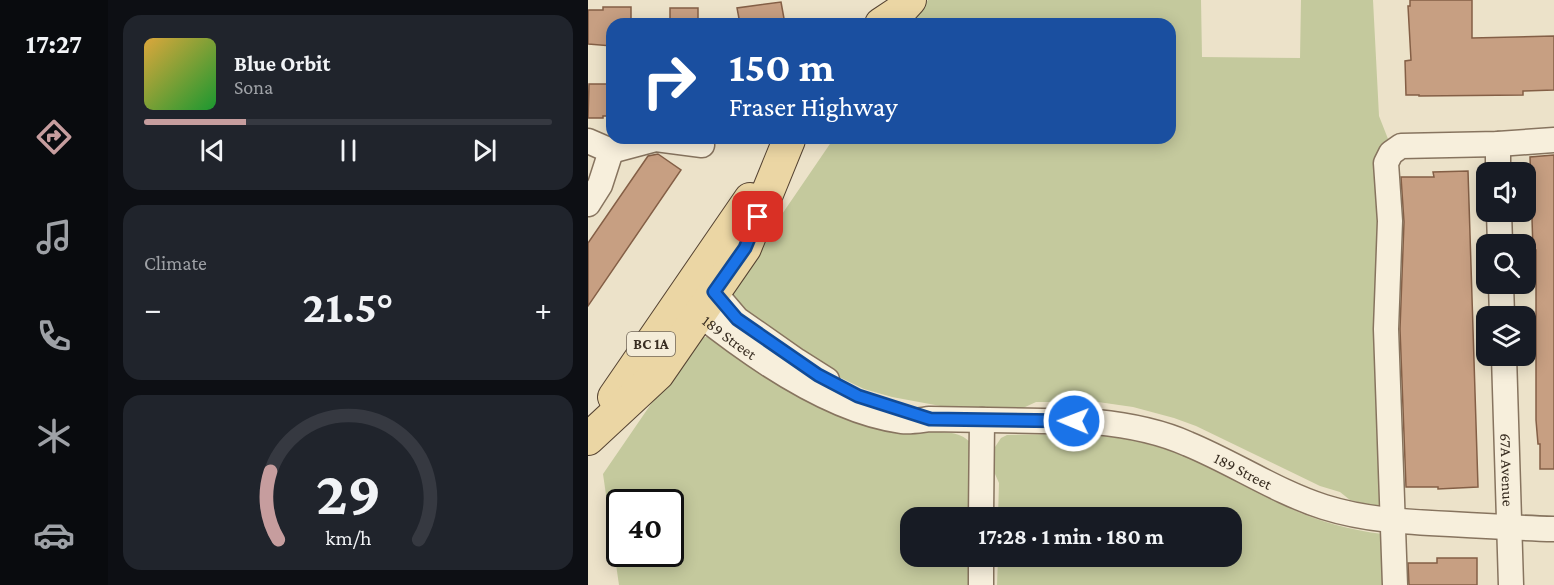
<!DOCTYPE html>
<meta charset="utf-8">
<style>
body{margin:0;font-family:"Crimson Pro",serif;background:#20242c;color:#f1f3f6;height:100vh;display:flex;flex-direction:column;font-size:22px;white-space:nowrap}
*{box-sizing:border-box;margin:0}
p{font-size:20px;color:#9ea1a6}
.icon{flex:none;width:33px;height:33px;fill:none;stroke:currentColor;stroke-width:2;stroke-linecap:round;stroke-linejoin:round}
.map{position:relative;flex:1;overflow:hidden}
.sheet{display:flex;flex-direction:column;gap:15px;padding:15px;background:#0d0f14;width:480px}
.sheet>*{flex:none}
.guide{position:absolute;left:18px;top:18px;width:570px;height:126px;border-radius:18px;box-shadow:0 3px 15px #0003;background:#1a4fa0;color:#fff;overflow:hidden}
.buttons{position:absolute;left:888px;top:162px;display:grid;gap:12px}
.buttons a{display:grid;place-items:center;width:60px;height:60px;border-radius:12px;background:#171b24;box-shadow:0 3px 15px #0003;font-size:30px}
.speed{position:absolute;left:18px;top:489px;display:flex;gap:12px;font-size:30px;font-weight:700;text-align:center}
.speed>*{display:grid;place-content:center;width:78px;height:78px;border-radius:50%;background:#171b24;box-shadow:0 3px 15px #0003;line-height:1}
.speed .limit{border:3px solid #111;border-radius:9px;background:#fff;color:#111}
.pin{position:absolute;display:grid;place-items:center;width:51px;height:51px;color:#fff;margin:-26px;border-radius:12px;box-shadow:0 3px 9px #0006}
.me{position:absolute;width:66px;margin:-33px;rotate:271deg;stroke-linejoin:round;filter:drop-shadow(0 0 4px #0008)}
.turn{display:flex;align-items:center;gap:21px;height:126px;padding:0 24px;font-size:27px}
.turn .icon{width:78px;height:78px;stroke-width:2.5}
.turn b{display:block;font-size:42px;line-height:51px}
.big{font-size:45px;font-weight:700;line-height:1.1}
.sheet .widget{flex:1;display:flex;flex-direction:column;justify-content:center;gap:9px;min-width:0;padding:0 21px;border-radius:18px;background:#20242c}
.sheet .dial{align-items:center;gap:0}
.dial svg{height:156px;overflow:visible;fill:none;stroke:#363941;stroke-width:7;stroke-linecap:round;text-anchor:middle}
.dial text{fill:#f1f3f6;stroke:none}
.song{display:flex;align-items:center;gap:18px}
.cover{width:72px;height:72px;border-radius:9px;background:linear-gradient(135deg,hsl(40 70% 55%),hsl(130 70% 35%))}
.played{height:6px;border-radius:3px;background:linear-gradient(90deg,#c69d9e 25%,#363941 25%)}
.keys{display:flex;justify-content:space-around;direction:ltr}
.heat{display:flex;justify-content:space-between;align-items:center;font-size:33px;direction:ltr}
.trip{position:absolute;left:312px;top:507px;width:342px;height:60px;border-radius:18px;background:#171b24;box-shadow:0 3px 15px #0003;font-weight:700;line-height:60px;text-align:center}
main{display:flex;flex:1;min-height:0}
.tabs{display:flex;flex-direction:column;width:108px;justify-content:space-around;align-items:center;background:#090b0e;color:#9ea1a6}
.tabs .icon{width:42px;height:42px}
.tabs .on{color:#c69d9e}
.tabs b{font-size:27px;color:#f1f3f6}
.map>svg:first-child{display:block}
.green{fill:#c4c99d;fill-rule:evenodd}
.building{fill:#c79f82;stroke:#845f46;stroke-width:1.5}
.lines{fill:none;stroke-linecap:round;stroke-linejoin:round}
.minor-casing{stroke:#87745f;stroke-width:27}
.major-casing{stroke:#554332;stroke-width:34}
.minor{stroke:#f7efdc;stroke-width:24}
.major{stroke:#ebd6a4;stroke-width:32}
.route-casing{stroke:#114b97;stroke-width:15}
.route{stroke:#1a73e8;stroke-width:10}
.labels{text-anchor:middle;stroke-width:4.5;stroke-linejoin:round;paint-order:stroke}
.shield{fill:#f4ecd8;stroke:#706658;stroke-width:1.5}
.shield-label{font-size:15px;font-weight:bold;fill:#382d21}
.street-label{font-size:16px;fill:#382d21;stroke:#f4ecd8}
</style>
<main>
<nav class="tabs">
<b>17:27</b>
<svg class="icon on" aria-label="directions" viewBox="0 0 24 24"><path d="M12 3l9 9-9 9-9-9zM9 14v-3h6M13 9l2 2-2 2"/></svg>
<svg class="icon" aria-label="music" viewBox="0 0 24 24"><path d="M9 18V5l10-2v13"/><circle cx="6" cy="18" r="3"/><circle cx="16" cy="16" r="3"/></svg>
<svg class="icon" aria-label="phone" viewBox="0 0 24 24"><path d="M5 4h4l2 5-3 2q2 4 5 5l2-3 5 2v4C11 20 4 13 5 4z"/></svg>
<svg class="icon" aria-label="climate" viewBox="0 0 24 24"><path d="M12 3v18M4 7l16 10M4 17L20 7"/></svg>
<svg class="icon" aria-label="car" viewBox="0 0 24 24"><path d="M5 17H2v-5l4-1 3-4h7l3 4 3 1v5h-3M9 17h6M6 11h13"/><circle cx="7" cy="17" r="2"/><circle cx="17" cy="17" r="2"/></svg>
</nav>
<section class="sheet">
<div class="widget">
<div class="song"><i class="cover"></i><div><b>Blue Orbit</b><p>Sona</p></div></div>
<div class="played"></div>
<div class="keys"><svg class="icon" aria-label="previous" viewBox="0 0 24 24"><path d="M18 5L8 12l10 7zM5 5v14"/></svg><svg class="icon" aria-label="pause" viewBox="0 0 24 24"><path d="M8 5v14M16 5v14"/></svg><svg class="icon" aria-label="next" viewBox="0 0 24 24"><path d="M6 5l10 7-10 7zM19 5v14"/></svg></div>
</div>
<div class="widget"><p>Climate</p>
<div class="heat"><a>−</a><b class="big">21.5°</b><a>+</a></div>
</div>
<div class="widget dial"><svg viewBox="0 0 100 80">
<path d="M14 69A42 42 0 1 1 86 69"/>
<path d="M14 69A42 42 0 0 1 10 34" stroke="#c69d9e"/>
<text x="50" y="56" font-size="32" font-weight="700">29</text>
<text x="50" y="72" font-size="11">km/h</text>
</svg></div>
</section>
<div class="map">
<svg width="966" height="585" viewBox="0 0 966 585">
<rect width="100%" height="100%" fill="#ece2c9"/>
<!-- green -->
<g class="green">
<polygon points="340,0 613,0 614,57 712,58 713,0 785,0 791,116 802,144 797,492 791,507 762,500 752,492 732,486 608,426 586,418 545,407 510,402 448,402 435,408 358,407 304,397 276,389 249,376 143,301 144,289 147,283 246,138 582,138 582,24 324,24"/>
<path d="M117,337H125L330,432C349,433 373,428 385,446L381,517L322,518V556L381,557V585H31L15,474L100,350L110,339ZM32,502H82V554H32Z"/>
<path d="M486,434C512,435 538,438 563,445C609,457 651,484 693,504C725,520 760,530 795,534L801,585H409L410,557L644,556V518L410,517L411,483L403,465L405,450L413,438L419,435Z"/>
</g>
<!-- building -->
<g class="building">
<polygon points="822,0 884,0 884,38 966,36 966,90 935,91 935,95 831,96 831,95 818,95 817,61 823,60 820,6 822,6"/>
<polygon points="193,2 197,24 152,24 149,8"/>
<polygon points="15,7 43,7 43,24 24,24 24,46 0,44 0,10 15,10"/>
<rect x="82" y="8" width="28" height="16"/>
<polygon points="1,84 24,84 24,116 15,116 15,118 0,118"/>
<polygon points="70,154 93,170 0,306 0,243 60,156"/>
<polygon points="966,155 966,469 952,469 952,444 950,444 948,420 948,250 945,250 942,157"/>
<polygon points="880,171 890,487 850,489 850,487 818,487 812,329 816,222 813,177 846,177 845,172"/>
<polygon points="849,558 889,558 889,585 821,585 820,563 849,563"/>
</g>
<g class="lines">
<!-- minor casing -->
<g class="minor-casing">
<g id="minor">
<polyline points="0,141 23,151 68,139 114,145"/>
<polyline points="910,144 910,172"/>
<polyline points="0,204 12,185 23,151"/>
<polyline points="911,212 912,244"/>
<polyline points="913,284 914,316"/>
<polyline points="126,292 149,319 209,361 239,380"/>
<path id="s1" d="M110,313C165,357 243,412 314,421C323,422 333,420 342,419L508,422C539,425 571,431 600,444C646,463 689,492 736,507C777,520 819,522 862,524C896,526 931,528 966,529"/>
<path id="s2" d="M916,356L923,585"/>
<polyline points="393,518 394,420"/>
<polyline points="393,585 393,556"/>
<polyline points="807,585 798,329 802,221 798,163 803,153 813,146 910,144 966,140"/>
</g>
</g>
<!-- major casing -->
<g class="major-casing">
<g id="major">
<polyline points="293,24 311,12 322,0"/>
<polyline points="26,397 162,199"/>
<polyline points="0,439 70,374 157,248 201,140"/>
</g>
</g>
<!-- minor -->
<use href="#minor" class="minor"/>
<!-- major -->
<use href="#major" class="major"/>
</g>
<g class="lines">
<!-- route casing -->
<g class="route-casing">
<polyline id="route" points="170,217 157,248 126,292 149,319 230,375 270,396 342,419 486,421"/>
</g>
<!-- route -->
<use href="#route" class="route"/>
</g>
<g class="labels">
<!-- shield labels -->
<rect class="shield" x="39" y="332" width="48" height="24" rx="4.5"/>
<g class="shield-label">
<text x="63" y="349">BC 1A</text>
</g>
<!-- street labels -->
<g class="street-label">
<text dy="6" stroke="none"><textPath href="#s1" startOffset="40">189 Street</textPath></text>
<text dy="6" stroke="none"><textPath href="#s1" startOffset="584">189 Street</textPath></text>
<text dy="6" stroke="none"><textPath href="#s2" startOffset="114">67A Avenue</textPath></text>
</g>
</g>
</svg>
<div class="buttons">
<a><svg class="icon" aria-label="sound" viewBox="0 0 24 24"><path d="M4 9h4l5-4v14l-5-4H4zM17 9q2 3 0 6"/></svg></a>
<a><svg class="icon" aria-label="search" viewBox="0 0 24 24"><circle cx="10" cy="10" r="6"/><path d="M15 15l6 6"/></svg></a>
<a><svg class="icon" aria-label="layers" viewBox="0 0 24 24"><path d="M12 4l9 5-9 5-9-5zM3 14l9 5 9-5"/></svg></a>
</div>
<div class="speed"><div class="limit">40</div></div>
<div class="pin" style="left:170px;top:217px;background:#d93025"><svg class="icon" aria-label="arrive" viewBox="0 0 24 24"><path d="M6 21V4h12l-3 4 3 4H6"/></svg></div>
<svg class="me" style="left:486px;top:421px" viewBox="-20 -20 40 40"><circle r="17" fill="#1a73e8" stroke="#fff" stroke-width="3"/><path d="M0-11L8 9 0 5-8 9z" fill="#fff"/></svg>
<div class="trip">17:28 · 1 min · 180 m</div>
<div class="guide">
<div class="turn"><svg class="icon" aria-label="right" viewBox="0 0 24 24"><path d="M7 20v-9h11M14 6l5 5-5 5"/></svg><div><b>150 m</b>Fraser Highway</div></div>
</div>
</div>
</main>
